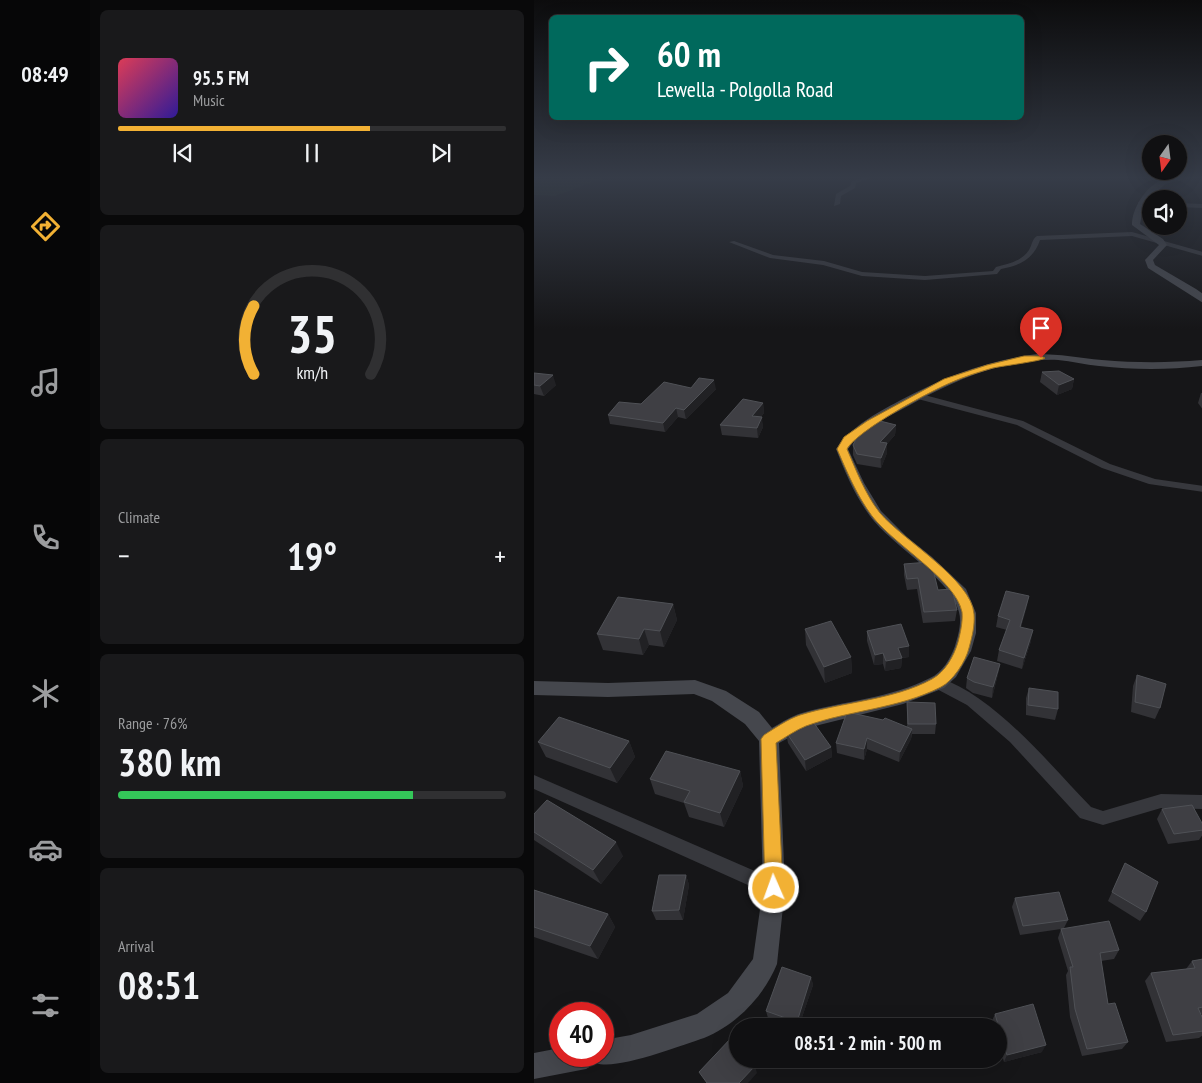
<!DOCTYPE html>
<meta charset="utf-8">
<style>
body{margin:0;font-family:"PT Sans Narrow",sans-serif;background:#19191b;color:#f1f3f6;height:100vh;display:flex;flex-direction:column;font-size:19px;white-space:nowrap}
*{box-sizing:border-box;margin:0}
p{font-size:16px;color:#9c9d9f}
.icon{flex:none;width:28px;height:28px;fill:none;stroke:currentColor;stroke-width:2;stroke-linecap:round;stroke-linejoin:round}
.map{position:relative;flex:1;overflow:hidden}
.side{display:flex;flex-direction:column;gap:10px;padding:10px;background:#09090a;width:444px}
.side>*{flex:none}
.hud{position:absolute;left:15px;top:15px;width:475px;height:105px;border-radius:8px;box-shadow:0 5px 20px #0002,0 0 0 1px #303032;background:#00695c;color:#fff;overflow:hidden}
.needle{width:32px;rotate:194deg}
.fabs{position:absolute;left:608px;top:135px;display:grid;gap:10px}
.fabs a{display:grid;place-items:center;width:45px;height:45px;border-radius:50%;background:#101012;box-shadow:0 5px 20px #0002,0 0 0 1px #303032;font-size:25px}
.speed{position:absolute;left:15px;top:1002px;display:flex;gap:10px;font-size:25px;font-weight:700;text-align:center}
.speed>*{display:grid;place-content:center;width:65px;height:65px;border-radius:50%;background:#101012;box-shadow:0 5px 20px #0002,0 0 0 1px #303032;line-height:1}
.speed .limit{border:8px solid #d22;background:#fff;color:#111}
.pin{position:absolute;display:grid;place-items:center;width:42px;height:42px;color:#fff;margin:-51px -21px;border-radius:50% 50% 50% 0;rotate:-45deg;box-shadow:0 0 5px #0007}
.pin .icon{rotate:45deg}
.me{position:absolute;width:55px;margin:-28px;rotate:358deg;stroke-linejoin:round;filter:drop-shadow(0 0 4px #0008)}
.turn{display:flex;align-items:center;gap:18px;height:105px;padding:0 25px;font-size:22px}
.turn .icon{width:65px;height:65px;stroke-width:2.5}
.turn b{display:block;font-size:35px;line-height:42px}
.big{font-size:38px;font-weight:800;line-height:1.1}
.side .tile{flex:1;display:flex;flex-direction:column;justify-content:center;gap:8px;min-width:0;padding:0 18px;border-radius:8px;background:#19191b}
.side .dial{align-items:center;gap:0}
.dial svg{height:130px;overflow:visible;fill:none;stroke:#303032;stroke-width:7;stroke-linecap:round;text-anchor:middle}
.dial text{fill:#f1f3f6;stroke:none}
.song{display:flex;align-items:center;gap:15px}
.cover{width:60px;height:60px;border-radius:8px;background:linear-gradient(135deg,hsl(350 70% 55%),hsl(250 70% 35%))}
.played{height:5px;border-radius:2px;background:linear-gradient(90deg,#f2b134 65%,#303032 65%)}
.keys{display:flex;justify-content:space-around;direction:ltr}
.heat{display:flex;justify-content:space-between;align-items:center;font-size:28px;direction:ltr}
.charge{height:8px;border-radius:4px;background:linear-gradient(90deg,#34c759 76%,#303032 0)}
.trip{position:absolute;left:195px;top:1018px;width:278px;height:50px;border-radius:25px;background:#101012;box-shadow:0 5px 20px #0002,0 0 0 1px #303032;font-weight:800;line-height:50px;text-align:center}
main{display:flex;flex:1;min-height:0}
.tabs{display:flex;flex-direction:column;width:90px;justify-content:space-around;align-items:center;background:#060607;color:#9c9d9f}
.tabs .icon{width:35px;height:35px}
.tabs .on{color:#f2b134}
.tabs b{font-size:22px;color:#f1f3f6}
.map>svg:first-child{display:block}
.green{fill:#1c231d}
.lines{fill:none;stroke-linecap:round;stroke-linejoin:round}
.street{fill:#37383d;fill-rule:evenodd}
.secondary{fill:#45474d;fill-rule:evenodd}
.wall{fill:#323236}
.shaded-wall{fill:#212124}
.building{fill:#3f3f44;stroke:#4f5156}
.route{fill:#f2b134;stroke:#9d7322}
</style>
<main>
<nav class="tabs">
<b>08:49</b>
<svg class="icon on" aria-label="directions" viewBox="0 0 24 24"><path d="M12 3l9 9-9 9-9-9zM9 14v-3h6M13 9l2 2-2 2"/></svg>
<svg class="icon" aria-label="music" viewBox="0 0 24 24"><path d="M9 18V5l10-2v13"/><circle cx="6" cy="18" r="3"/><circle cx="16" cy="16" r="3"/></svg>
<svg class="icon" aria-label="phone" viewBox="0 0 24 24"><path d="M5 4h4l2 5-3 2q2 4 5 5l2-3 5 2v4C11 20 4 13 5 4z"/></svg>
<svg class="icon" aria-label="climate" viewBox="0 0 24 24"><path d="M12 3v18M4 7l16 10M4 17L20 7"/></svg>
<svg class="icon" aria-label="car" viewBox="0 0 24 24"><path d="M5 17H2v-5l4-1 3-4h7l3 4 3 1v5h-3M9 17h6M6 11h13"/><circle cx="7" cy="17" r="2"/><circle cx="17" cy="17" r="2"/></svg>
<svg class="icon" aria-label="filters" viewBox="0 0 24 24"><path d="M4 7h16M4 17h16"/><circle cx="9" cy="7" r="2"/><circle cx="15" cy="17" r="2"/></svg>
</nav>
<section class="side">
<div class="tile">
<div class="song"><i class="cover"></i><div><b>95.5 FM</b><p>Music</p></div></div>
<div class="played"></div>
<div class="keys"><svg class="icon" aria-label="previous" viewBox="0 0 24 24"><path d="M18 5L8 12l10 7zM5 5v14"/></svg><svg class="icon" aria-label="pause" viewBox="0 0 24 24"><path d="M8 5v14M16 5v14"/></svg><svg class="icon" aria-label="next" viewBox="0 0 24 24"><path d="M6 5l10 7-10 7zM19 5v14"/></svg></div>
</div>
<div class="tile dial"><svg viewBox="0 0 100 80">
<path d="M14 69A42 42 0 1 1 86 69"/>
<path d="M14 69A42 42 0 0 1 14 27" stroke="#f2b134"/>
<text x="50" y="56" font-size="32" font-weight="700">35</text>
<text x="50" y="72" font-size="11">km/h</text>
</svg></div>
<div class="tile"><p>Climate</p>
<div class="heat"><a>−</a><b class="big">19°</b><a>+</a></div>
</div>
<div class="tile"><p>Range · 76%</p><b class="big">380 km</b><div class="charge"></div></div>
<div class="tile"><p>Arrival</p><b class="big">08:51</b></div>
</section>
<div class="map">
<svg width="669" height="1083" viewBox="0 0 669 1083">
<rect width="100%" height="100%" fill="#161618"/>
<!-- green -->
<polygon class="green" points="0,178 71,178 21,196 0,195"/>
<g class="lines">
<!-- street -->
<g class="street">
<polygon points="330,178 337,178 322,183 321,188 307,196 306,204 300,206 302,194 316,186 318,181"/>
<polygon points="604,202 616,202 616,206 604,204"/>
<polygon points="644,203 669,204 669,208 644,207"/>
<path d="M598,232L669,252V256L598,236L506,240C499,260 486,265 467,269L463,274L391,280L328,276L289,265L236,258L195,242L200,241L239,255L290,261L328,272L391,276L459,271L462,267C474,264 488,261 495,250C498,245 498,239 503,236Z"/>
<polygon points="383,393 489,421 576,464 621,479 669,486 669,492 615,484 568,468 483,425 380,398 379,396"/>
<path d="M404,677C462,697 515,764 557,807L569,811L627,794L669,795V809L627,808L569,825L546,818L476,742L433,705L399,687L397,683L399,679Z"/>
<polygon points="0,775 246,882 249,888 246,894 240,897 234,894 0,789"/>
</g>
<!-- secondary -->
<g class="secondary">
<path d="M643,178H656L631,184L627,188L610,204L606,224L629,239L633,245L619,260L621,265L662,289L669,294V303L614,268L611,260L625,245L598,225C598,208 611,188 627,180C632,178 638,178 643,178Z"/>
<path d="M503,354C526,354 546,358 568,360C602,363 635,363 669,360V366C634,370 600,370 565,366C551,365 538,361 524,360C471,358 421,380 376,405C354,417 329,428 314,449L330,483L347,511L373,537L398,557L432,589L442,613V633L437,651L422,677L410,688L369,704L273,728L245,743L251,888L243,964C230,996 202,1025 170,1038C148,1045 82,1071 62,1063L52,1069L0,1079V1053L26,1048V1056H69V1040L97,1035L163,1014L194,993L219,959L229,888L225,741L211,724L178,701L160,694L74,697L0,695V681L74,683L161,680L192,691L225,712L238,728C247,723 257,716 268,713C310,701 357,698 396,678C408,673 417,658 421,646C424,636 428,623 425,612C419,580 357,545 336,516C321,496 311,472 302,449C318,426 341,414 365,401C410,377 454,360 503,354Z"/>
</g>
</g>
<!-- wall -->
<g class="wall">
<polygon points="508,372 540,379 538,389 523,395 506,382"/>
<polygon points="0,373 22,385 10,396 0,394"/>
<polygon points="157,388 182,389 152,419 144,417 131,432 76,424 74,415"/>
<polygon points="667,393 669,393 669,410 664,403"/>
<polygon points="229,403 230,413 227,417 229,427 224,438 188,435 186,425"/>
<polygon points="362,425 361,435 353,444 353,453 347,468 323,464 319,455 319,445 322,438 322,432"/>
<polygon points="370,564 404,590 423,610 421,621 389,623 383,589 373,590 370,575"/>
<polygon points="495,596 487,627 497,641 488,669 463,661 465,650 473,630 462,627 464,616"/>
<polygon points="139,604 143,620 130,647 115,645 109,655 69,650 63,634"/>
<polygon points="271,629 317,657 318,673 291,683 272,645"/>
<polygon points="333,631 375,657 368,658 367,668 351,671 349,664 340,665 333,641"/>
<polygon points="466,664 464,674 458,698 439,693 432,688 433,678"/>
<polygon points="603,675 626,708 621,719 597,712 599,686"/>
<polygon points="495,688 524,709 521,720 492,715 492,698"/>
<polygon points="373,702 402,724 401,734 378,734 377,739 365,762 333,749 330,760 303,753 302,743 373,727"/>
<polygon points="252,732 297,747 298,757 272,771 254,743"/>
<polygon points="95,741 101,757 83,783 12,757 4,742"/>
<polygon points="206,771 209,786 190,827 155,817 150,803 121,794 116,779"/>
<polygon points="628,809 669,825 669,834 665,840 634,844 623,819"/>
<polygon points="0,814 89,856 67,884 0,840"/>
<polygon points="591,863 612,912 606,921 574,901"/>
<polygon points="152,875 155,885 149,920 122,920 118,911"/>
<polygon points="0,890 74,914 81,927 64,959 0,937"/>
<polygon points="481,898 534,920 530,928 585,950 580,959 567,961 574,1004 594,1042 588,1049 548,1056 536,1017 532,975 534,971 524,938 527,929 486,935 478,907"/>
<polygon points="669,959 669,1014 666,1014 669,1019 669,1035 665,1038 632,1042 611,981 617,973 652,969 658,961"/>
<polygon points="277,977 279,985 265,1026 256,1026 234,1018 232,1011"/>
<polygon points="461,1014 508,1052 470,1062 464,1040 464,1026 460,1026 458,1021"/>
</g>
<!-- shaded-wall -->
<g class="shaded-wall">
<polygon points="19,375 22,385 10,396 6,386"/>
<polygon points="540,379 538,389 523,395 525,385"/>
<polygon points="180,380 182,389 152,419 150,410"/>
<polygon points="229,403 230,413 220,426 218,416"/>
<polygon points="142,408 144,417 131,432 129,423"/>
<polygon points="228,417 229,427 224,438 223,428"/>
<polygon points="362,425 361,435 353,444 353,453 347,468 346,442"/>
<polygon points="495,596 493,607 484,637 486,627"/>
<polygon points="139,604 143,620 130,647 126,631"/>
<polygon points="110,629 115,645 109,655 105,639"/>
<polygon points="499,630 497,641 488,669 490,658"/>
<polygon points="375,646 375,657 368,658 367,668 351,671 352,661 364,648"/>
<polygon points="349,653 349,664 340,665 341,655"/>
<polygon points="317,657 318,673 291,683 290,667"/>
<polygon points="466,664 464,674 458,698 459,687"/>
<polygon points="378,729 377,739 365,762 366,752"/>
<polygon points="333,738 333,749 330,760 330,749"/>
<polygon points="95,741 101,757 83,783 76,768"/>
<polygon points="297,747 298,757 272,771 271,760"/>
<polygon points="206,771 209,786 190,827 186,813"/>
<polygon points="82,842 89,856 67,884 59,870"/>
<polygon points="152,875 155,885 149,920 145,910"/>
<polygon points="74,914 81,927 64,959 56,946"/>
<polygon points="277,977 279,985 265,1026 263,1026 263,1022"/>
<polygon points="512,1045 508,1052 470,1062 473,1055"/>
<polygon points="221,1066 223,1073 214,1083 205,1083"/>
</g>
<!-- building -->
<g class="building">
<polygon points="525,371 540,379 525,385 508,372"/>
<polygon points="0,373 19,375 6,386 0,385"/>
<polygon points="165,378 180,380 150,410 142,408 129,423 74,415 85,402 107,404 130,382 157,388"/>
<polygon points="209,399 229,403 218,416 228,417 223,428 186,425"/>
<polygon points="338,419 362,425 346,442 353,443 347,458 323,454 319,445 325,433 322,432"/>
<polygon points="395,562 398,565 404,590 418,589 423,610 390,612 384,578 373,579 370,564"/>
<polygon points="472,591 495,596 486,627 499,630 490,658 465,650 476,620 464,616"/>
<polygon points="84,597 139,604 126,631 110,629 105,639 63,634"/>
<polygon points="297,621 317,657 290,667 271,629"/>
<polygon points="367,624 375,646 364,648 368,658 352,661 349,653 341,655 333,631"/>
<polygon points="440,657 466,664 459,687 440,682 433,678"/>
<polygon points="603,675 632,684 626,708 601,702"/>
<polygon points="495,688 524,692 524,709 494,705"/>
<polygon points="373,702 401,703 402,724 374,724"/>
<polygon points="313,712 349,720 351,718 378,729 366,752 333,738 330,749 302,743"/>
<polygon points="25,717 95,741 76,768 4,742"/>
<polygon points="277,719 297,747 271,760 252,732"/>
<polygon points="132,751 206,771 186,813 150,802 156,791 116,779"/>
<polygon points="13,800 82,842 59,870 0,832 0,814"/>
<polygon points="658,805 669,825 669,830 640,834 628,809"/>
<polygon points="591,863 624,882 612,912 578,892"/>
<polygon points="125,875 152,875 145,910 118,911"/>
<polygon points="0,890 74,914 56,946 0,927"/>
<polygon points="525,892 534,920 489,926 481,898"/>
<polygon points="575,921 585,950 566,953 574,1004 581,1003 594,1042 553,1049 541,1009 536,967 539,967 527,929"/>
<polygon points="669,959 669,1007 664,1008 669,1019 669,1031 639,1035 617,973 661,968 658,961"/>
<polygon points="248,967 277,977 263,1022 232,1011"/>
<polygon points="499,1004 512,1045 473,1055 461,1014"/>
<polygon points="198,1037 204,1045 204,1059 215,1059 221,1066 205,1083 173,1083 165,1072"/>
</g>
<!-- sky -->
<linearGradient id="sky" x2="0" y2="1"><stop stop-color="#0c0c0d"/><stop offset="0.54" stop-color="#363c48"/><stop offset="1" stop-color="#363c48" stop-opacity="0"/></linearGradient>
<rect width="669" height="329" fill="url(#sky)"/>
<!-- route -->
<path class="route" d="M490,356H507L511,358C508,361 468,366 459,368C445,372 429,377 416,383C393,393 324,430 313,449C322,470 331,494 346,513C369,540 438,580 440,614C441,626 438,637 435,648C432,661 419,681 407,687C364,709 316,710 272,726C262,730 252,737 242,743L249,888L246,894L240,896L234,894L231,888L227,739L230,735C241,728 254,719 266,715C308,702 360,700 398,679C411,672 420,656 424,642C426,634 429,622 428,612C422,580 359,544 338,516C323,496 313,472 303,449L310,437L333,421L410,379L453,365Z"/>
</svg>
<div class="fabs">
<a><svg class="needle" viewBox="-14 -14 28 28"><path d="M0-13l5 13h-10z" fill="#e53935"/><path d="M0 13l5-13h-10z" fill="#9c9d9f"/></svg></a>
<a><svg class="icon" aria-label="sound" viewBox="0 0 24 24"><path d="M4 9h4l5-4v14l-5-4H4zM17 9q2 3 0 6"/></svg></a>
</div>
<div class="speed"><div class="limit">40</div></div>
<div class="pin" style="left:507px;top:358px;background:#d93025"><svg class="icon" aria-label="arrive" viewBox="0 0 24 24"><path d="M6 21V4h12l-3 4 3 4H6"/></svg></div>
<svg class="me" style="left:240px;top:888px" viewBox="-20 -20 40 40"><circle r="17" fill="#f2b134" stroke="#fff" stroke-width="3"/><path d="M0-11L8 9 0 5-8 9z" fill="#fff"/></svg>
<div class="trip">08:51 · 2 min · 500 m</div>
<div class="hud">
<div class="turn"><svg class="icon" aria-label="right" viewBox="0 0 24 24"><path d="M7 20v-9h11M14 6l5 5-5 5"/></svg><div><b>60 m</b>Lewella - Polgolla Road</div></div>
</div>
</div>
</main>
